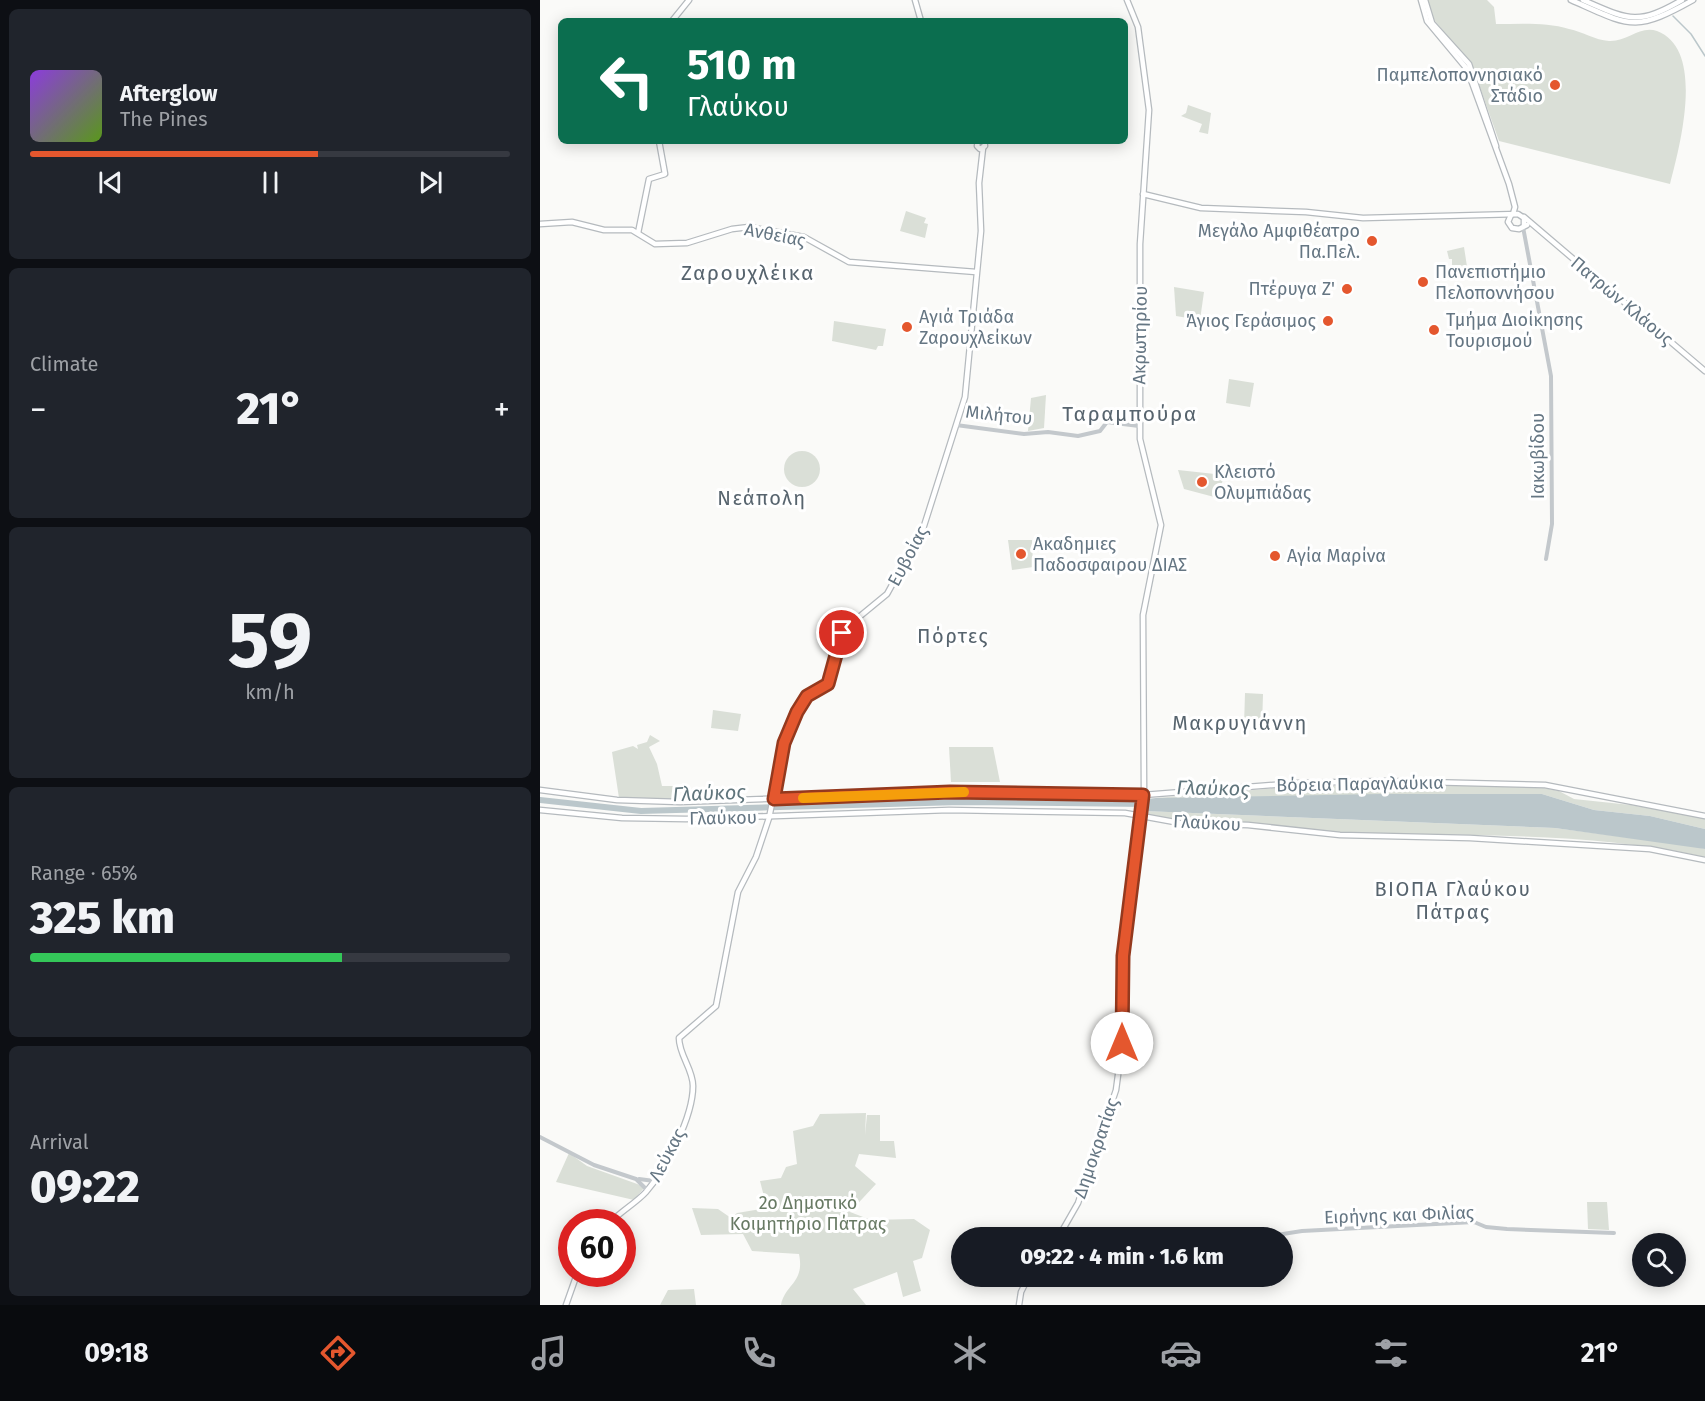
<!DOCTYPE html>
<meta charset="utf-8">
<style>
body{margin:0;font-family:"Fira Sans",sans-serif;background:#20242c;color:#f1f3f6;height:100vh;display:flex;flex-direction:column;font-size:22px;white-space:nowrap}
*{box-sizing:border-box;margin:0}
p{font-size:20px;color:#9ea1a6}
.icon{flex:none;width:33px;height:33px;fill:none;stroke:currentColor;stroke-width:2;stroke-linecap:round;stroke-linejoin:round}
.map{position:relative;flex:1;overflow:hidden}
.panel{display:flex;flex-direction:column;gap:9px;padding:9px;background:#0d0f14;width:540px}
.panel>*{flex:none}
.top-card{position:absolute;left:18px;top:18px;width:570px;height:126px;border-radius:9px;box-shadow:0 3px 15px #0003;background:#0b6e4f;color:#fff;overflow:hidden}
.fabs{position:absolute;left:1092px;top:1233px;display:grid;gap:12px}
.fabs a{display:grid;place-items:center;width:54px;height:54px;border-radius:50%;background:#171b24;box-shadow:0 3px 15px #0003;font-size:30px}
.speed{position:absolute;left:18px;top:1209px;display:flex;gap:12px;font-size:30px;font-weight:700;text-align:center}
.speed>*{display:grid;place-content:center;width:78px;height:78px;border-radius:50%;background:#171b24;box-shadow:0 3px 15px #0003;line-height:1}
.speed .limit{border:9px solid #d22;background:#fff;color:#111}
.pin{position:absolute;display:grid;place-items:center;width:51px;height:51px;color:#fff;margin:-26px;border:3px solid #fff;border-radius:50%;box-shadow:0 2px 6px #0007}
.me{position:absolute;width:66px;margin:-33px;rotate:0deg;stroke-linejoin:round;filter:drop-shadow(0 0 4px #0008)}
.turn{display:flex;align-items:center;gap:21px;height:126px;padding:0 30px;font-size:27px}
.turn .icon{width:78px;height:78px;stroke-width:2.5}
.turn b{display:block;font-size:42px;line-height:51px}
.big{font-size:45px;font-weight:800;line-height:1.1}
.panel .card{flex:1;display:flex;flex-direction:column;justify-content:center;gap:9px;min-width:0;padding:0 21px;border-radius:9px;background:#20242c}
.panel .dial{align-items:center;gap:0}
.dial b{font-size:78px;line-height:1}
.song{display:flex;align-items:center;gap:18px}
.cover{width:72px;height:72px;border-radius:9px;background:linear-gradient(135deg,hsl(270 70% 55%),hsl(90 70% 35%))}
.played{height:6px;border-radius:3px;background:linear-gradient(90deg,#e4572e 60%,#363941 60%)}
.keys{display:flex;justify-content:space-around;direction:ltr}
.heat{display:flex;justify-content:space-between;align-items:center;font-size:33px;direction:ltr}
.charge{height:9px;border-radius:4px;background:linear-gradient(90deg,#34c759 65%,#363941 0)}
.trip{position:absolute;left:411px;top:1227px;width:342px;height:60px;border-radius:30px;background:#171b24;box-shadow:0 3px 15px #0003;font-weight:800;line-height:60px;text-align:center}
.tab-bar{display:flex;height:96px;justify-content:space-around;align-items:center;background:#090b0e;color:#9ea1a6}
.tab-bar .icon{width:42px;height:42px}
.tab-bar .active{color:#e4572e}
.tab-bar b{font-size:27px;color:#f1f3f6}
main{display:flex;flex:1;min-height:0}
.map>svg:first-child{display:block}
.green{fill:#dadfd7}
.water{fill:#bbc7cb}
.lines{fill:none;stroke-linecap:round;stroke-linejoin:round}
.stream{stroke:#bbc7cb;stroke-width:1.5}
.river{stroke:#bbc7cb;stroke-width:6}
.major-casing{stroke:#b5babe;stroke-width:7}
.minor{stroke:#c3c8cc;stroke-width:4}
.major{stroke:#fff;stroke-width:4.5}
.route-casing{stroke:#94391e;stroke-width:15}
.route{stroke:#e4572e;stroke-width:10}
.slow{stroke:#f59e0b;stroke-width:10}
.poi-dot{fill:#e4572e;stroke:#fff;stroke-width:2}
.labels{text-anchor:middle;stroke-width:6;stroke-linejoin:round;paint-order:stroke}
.poi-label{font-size:18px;fill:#657683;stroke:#fff;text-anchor:start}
.street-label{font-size:18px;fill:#657683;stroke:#fff}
.park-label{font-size:18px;fill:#687a64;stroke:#fff}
.neighbourhood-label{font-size:20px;letter-spacing:1.5px;fill:#57646e;stroke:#fff}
.water-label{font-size:20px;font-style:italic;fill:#60757c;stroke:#fff}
.quarter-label{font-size:21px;letter-spacing:1.5px;fill:#57646e;stroke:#fff}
</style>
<main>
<section class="panel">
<div class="card">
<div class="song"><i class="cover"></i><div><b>Afterglow</b><p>The Pines</p></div></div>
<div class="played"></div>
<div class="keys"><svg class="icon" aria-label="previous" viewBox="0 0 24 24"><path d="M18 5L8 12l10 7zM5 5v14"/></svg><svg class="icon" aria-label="pause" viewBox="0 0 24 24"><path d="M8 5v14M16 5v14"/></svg><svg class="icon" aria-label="next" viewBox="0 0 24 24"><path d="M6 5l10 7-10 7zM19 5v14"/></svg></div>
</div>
<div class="card"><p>Climate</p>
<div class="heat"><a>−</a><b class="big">21°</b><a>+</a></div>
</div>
<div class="card dial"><b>59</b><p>km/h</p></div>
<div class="card"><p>Range · 65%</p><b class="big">325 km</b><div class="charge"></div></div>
<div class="card"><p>Arrival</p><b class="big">09:22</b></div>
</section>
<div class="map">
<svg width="1165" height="1305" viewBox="0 0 1165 1305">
<rect width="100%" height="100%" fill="#fafaf8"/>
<!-- green -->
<g class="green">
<path d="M887,0H947L954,7L956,24C980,24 1006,22 1029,29C1043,32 1055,40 1069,41C1087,42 1100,25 1117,31C1165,49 1141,142 1130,184L959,141L932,65L894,20Z"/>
<polygon points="648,105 671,113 668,134 659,132 662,124 641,116 646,113"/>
<polygon points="366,211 386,218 384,223 388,224 385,238 360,231"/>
<polygon points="924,247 928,273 914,276 912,268 925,265 912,267 912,259 909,259 907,251"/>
<polygon points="634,287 664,292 660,320 636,316"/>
<polygon points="294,321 346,329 343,346 338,346 336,350 292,341"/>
<polygon points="689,379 714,383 710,407 686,403"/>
<polygon points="506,395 504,428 488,431 491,398"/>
<circle cx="262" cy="469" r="18"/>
<polygon points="638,470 684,475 678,498 644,489"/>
<polygon points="468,540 492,540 493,567 472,570"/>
<polygon points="705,693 723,694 722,726 704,725"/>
<polygon points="173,710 201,714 198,731 171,728"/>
<polygon points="110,735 120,741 109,747 117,764 122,786 134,786 137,799 79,798 72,752 93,746 98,749 97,745 107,742"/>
<polygon points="409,747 453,747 460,782 411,782"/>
<polygon points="851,784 999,787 1019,791 1034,799 1091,805 1165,818 1165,829 1110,816 1054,810 1002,794 616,798 737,788"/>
<path d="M604,811L1015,828L1153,846L1165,849V857C1044,830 916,837 793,832C763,830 733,824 703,822C675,820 628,829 604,811Z"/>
<path d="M326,1113L325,1135L327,1115H340V1141H354L356,1158L319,1154L315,1166L336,1184L310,1212L331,1220L374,1219L390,1230L382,1258L373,1261L381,1291L363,1297L357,1272L313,1289L326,1305H241C245,1284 265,1283 259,1254L212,1251L203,1234L161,1235L152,1208L178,1209L191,1218L197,1213L227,1208L220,1181L241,1178L246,1167L257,1164L253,1131L273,1126L280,1114Z"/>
<polygon points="29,1153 47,1166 100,1185 104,1188 94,1200 16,1182"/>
<polygon points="1047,1202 1067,1202 1069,1230 1048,1229"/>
<polygon points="154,1289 156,1305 120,1305 128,1290"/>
</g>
<!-- water -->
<polygon class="water" points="841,794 1002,794 1054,810 1110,816 1165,829 1165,849 1015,828 604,811 607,799 616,798"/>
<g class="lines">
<!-- stream -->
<polyline class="stream" points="1133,16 1151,34 1165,56"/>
<!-- river -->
<polyline class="river" points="0,800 101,811 421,802 606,804"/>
<!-- major casing -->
<g class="major-casing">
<g id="major">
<polyline points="375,0 381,21"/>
<polyline points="587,0 598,27 609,110 600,244 600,439 621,525 603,615 604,790 596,839"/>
<polyline points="881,0 887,21 927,69 969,184 975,207 973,214"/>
<polyline points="885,0 892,23 929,64 956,146"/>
<path d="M1031,0C1090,26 1094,33 1153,0"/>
<path d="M1043,0C1089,20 1097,26 1142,0"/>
<polyline points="132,21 149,0"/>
<polyline points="438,141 437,146 440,149 445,146 444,141"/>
<polyline points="603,194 661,208 766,212 823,218 978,214 984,218 984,225"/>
<polyline points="971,215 968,222 972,228 979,229 987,225"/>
<polyline points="984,217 1165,371"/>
<polyline points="0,224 32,222 64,230 92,230 115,244 147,243 192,229 209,227 264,237 309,262 436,272"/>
<polyline points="98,233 109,179 125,174 119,141"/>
<polyline points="0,790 77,800 140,802 410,792 603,795 758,783 845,781 1005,785 1165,816"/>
<polyline points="0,810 82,818 146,819 409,810 585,813 640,823 708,825 800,835 930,838 1110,849 1165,860"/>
<path d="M71,1222C81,1211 96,1203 106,1192C126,1169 153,1117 153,1086C153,1069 139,1055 139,1038L176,1006L198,892L216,857L229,818L245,740L265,698L288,684L302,631L347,594L383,529L425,397L441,231L439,183L443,148"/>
<polyline points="518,1238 538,1203 576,1090 583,1038 583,956 597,838"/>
<polyline points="26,1305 37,1274"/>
<polyline points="479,1305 481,1292 489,1276"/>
</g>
</g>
<!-- minor -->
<g class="minor">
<polyline points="983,227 1011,376 1012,524 1006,559"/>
<polyline points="416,425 484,434 508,432 538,436 560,431 567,422 599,426"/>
<polyline points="0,1137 54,1165 96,1179 107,1190"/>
<polyline points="99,1179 114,1181"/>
<polyline points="525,1228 536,1233 565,1238"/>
<polyline points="717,1238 762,1231 934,1222 946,1227 967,1229 1074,1233"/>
</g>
<!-- major -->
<use href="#major" class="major"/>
</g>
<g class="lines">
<!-- route casing -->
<g class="route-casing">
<polyline id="route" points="302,633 288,684 267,696 257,712 244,743 234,799 410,792 603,795 583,956 582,1043"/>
</g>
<!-- route -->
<use href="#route" class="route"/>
<!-- slow -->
<polyline class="slow" points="263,798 424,792"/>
</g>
<!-- markers -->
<g class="poi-dot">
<circle cx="1015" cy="85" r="6"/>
<circle cx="832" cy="241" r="6"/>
<circle cx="883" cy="282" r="6"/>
<circle cx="807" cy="289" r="6"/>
<circle cx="788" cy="321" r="6"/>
<circle cx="367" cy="327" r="6"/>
<circle cx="894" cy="330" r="6"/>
<circle cx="662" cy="482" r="6"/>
<circle cx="481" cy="554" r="6"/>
<circle cx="735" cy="556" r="6"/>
</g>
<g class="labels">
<!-- poi labels -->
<g class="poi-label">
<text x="1003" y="81" text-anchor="end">Παμπελοποννησιακό<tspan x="1003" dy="21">Στάδιο</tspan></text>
<text x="820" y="237" text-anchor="end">Μεγάλο Αμφιθέατρο<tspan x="820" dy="21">Πα.Πελ.</tspan></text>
<text x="895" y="278">Πανεπιστήμιο<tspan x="895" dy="21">Πελοποννήσου</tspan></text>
<text x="795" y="295" text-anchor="end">Πτέρυγα Ζ'</text>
<text x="379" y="323">Αγιά Τριάδα<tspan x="379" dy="21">Ζαρουχλείκων</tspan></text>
<text x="906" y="326">Τμήμα Διοίκησης<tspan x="906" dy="21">Τουρισμού</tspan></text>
<text x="776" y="327" text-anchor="end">Άγιος Γεράσιμος</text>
<text x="674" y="478">Κλειστό<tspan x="674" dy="21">Ολυμπιάδας</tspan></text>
<text x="493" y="550">Ακαδημιες<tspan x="493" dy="21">Παδοσφαιρου ΔΙΑΣ</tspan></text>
<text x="747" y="562">Αγία Μαρίνα</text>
</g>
<!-- street labels -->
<g class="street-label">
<text transform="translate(235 235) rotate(11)" y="6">Ανθείας</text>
<text transform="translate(1082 301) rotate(40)" y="6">Πατρών Κλάους</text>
<text transform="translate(600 335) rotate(-89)" y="6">Ακρωτηρίου</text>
<text transform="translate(459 415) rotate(6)" y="6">Μιλήτου</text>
<text transform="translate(998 456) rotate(-90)" y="6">Ιακωβίδου</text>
<text transform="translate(368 556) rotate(-62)" y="6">Ευβοίας</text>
<text transform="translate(820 784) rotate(-1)" y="6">Βόρεια Παραγλαύκια</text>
<text transform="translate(183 818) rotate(-1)" y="6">Γλαύκου</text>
<text transform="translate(667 823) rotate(3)" y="6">Γλαύκου</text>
<text transform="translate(556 1148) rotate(-71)" y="6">Δημοκρατίας</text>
<text transform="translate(127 1155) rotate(-62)" y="6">Λεύκας</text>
<text transform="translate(859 1215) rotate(-2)" y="6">Ειρήνης και Φιλίας</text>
</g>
<!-- park labels -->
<g class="park-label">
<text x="268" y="1209">2o Δημοτικό<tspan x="268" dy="21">Κοιμητήριο Πάτρας</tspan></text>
</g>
<!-- neighbourhood labels -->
<g class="neighbourhood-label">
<text x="222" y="505">Νεάπολη</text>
<text x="413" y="643">Πόρτες</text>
<text x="700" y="730">Μακρυγιάννη</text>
<text x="913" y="896">ΒΙΟΠΑ Γλαύκου<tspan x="913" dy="23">Πάτρας</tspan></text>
</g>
<!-- water labels -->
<g class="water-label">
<text transform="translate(673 788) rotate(1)" y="7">Γλαύκος</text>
<text transform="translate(169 793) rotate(-2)" y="7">Γλαύκος</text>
</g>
<!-- quarter labels -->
<g class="quarter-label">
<text x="208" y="280">Ζαρουχλέικα</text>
<text x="590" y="421">Ταραμπούρα</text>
</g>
</g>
</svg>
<div class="fabs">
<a><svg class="icon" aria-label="search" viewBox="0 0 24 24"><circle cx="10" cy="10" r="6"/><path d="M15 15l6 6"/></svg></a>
</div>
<div class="speed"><div class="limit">60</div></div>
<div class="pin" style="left:302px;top:633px;background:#d93025"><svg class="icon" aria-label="arrive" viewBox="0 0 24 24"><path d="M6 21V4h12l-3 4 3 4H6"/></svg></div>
<svg class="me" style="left:582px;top:1043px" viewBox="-20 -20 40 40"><circle r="19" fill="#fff"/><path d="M0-13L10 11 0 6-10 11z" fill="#e4572e"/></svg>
<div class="trip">09:22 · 4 min · 1.6 km</div>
<div class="top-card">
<div class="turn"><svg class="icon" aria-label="left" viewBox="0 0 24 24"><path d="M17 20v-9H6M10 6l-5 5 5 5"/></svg><div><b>510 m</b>Γλαύκου</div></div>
</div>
</div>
</main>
<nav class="tab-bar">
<b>09:18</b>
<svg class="icon active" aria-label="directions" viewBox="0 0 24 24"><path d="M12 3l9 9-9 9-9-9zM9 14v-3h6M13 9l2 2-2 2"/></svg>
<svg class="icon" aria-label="music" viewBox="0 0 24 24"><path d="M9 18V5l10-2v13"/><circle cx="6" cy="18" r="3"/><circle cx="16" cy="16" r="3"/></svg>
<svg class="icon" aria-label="phone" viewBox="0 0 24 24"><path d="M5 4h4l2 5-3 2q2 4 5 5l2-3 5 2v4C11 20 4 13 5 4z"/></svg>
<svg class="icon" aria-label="climate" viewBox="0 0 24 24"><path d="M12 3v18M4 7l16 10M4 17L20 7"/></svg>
<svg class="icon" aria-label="car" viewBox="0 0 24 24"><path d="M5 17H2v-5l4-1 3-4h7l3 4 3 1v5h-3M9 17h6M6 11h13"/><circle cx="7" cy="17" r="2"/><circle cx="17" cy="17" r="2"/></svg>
<svg class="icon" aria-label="filters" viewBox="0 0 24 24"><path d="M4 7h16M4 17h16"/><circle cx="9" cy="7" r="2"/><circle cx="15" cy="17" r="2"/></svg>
<b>21°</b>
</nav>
